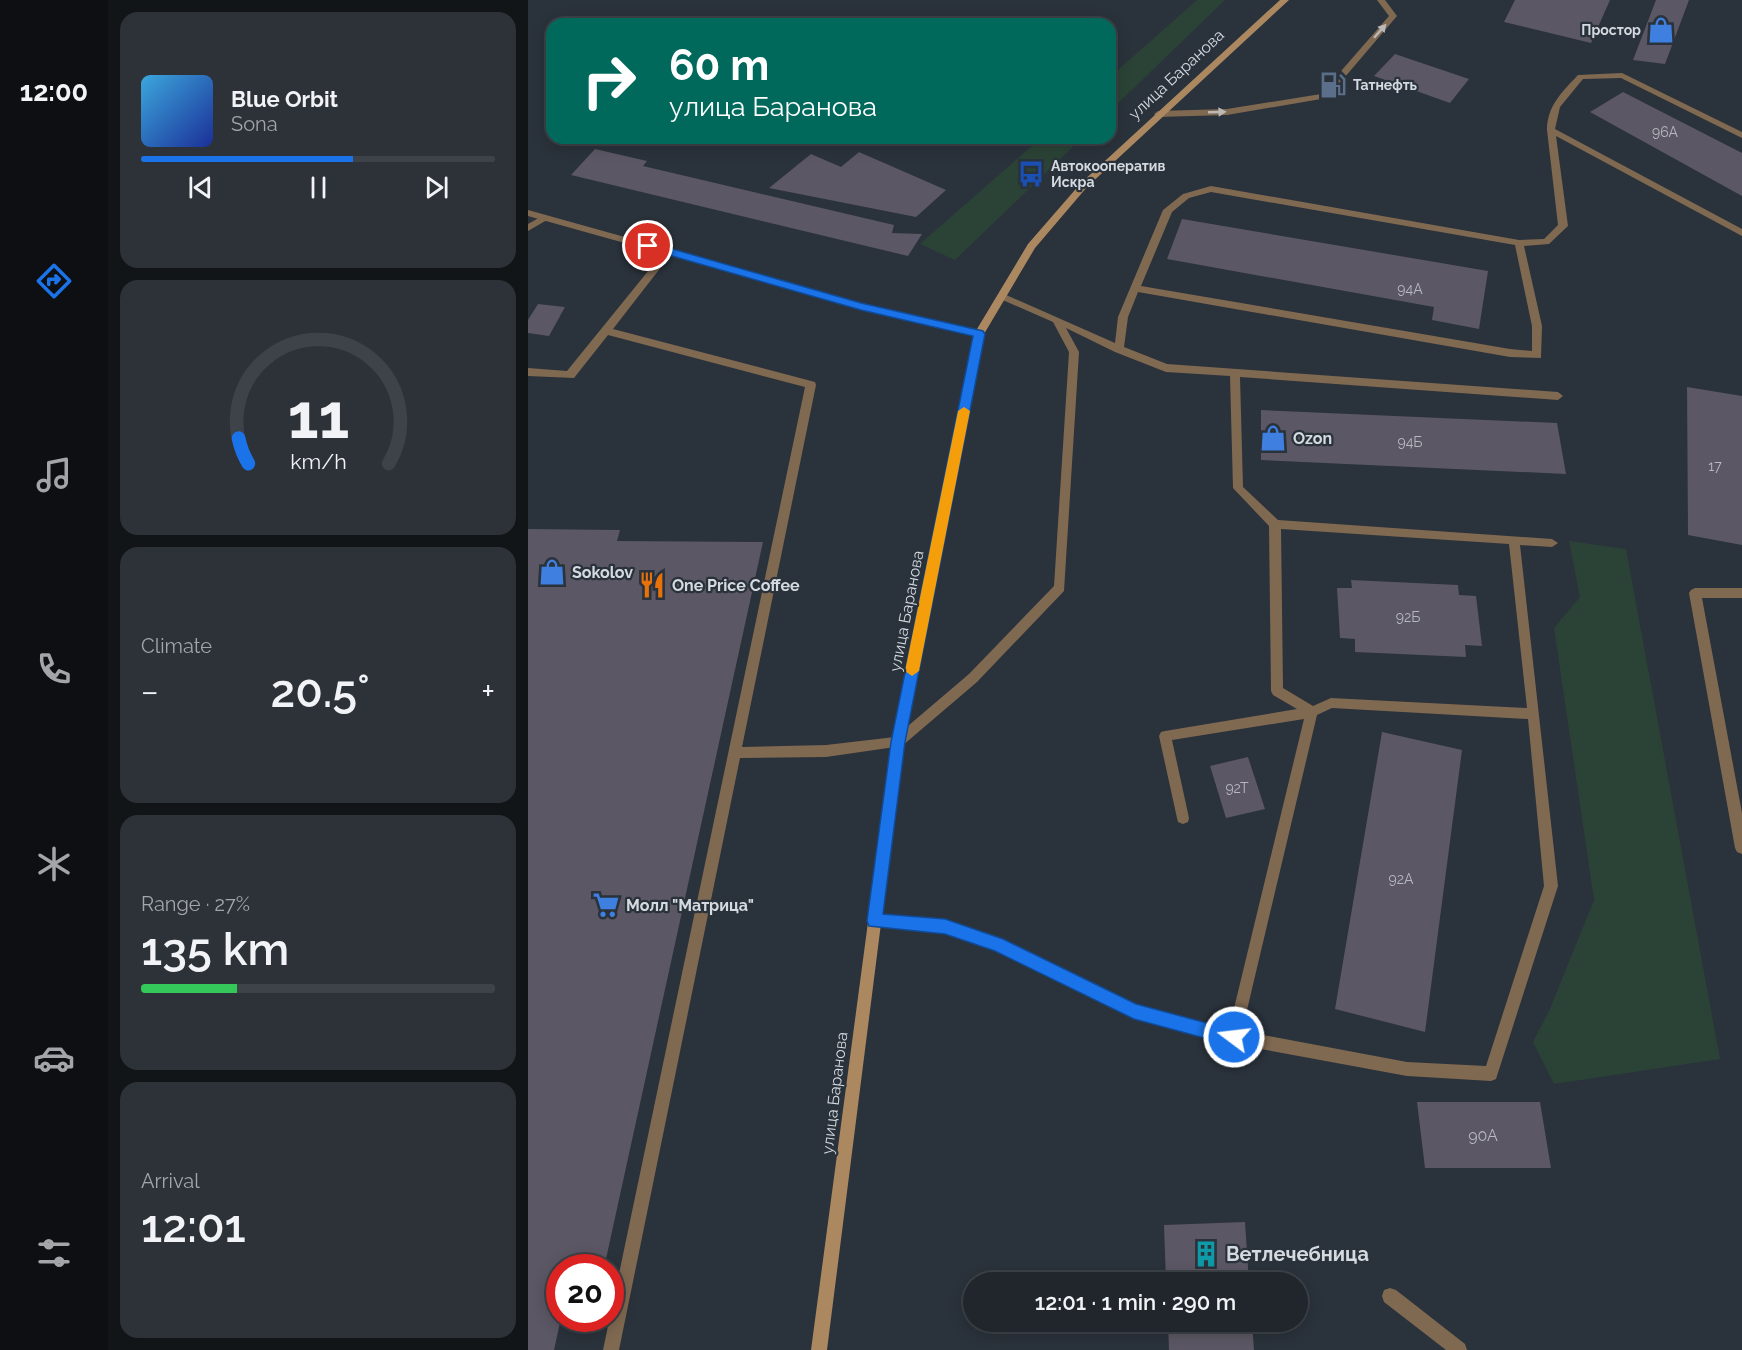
<!DOCTYPE html>
<meta charset="utf-8">
<style>
body{margin:0;font-family:Raleway,sans-serif;background:#2d3238;color:#f1f3f6;height:100vh;display:flex;flex-direction:column;font-size:22px;white-space:nowrap}
*{box-sizing:border-box;margin:0}
p{font-size:20px;color:#a2a5a9}
.icon{flex:none;width:33px;height:33px;fill:none;stroke:currentColor;stroke-width:2;stroke-linecap:round;stroke-linejoin:round}
.map{position:relative;flex:1;overflow:hidden}
.panel{display:flex;flex-direction:column;gap:12px;padding:12px;background:#121518;width:420px}
.panel>*{flex:none}
.guide{position:absolute;left:18px;top:18px;width:570px;height:126px;border-radius:18px;box-shadow:0 3px 15px #0003,0 0 0 2px #3d4348;background:#00695c;color:#fff;overflow:hidden}
.speed{position:absolute;left:18px;top:1254px;display:flex;gap:12px;font-size:30px;font-weight:700;text-align:center}
.speed>*{display:grid;place-content:center;width:78px;height:78px;border-radius:50%;background:#20262c;box-shadow:0 3px 15px #0003,0 0 0 2px #3d4348;line-height:1}
.speed .limit{border:9px solid #d22;background:#fff;color:#111}
.pin{position:absolute;display:grid;place-items:center;width:51px;height:51px;color:#fff;margin:-26px;border:3px solid #fff;border-radius:50%;box-shadow:0 2px 6px #0007}
.me{position:absolute;width:66px;margin:-33px;rotate:285deg;stroke-linejoin:round;filter:drop-shadow(0 0 4px #0008)}
.turn{display:flex;align-items:center;gap:21px;height:126px;padding:0 24px;font-size:27px}
.turn .icon{width:78px;height:78px;stroke-width:2.5}
.turn b{display:block;font-size:42px;line-height:51px}
.big{font-size:45px;font-weight:600;line-height:1.1}
.panel .tile{flex:1;display:flex;flex-direction:column;justify-content:center;gap:9px;min-width:0;padding:0 21px;border-radius:18px;background:#2d3238}
.panel .dial{align-items:center;gap:0}
.dial svg{height:156px;overflow:visible;fill:none;stroke:#3d4348;stroke-width:7;stroke-linecap:round;text-anchor:middle}
.dial text{fill:#f1f3f6;stroke:none}
.song{display:flex;align-items:center;gap:18px}
.cover{width:72px;height:72px;border-radius:9px;background:linear-gradient(135deg,hsl(200 70% 55%),hsl(230 70% 35%))}
.played{height:6px;border-radius:3px;background:linear-gradient(90deg,#1a73e8 60%,#3d4348 60%)}
.keys{display:flex;justify-content:space-around;direction:ltr}
.heat{display:flex;justify-content:space-between;align-items:center;font-size:33px;direction:ltr}
.charge{height:9px;border-radius:4px;background:linear-gradient(90deg,#34c759 27%,#3d4348 0)}
.trip{position:absolute;left:435px;top:1272px;width:345px;height:60px;border-radius:30px;background:#20262c;box-shadow:0 3px 15px #0003,0 0 0 2px #3d4348;font-weight:600;line-height:60px;text-align:center}
main{display:flex;flex:1;min-height:0}
.menu{display:flex;flex-direction:column;width:108px;justify-content:space-around;align-items:center;background:#0d0f12;color:#a2a5a9}
.menu .icon{width:42px;height:42px}
.menu .selected{color:#1a73e8}
.menu b{font-size:27px;color:#f1f3f6}
.map>svg:first-child{display:block}
.green{fill:#2b4336}
.building{fill:#5b5764}
.lines{fill:none;stroke-linecap:round;stroke-linejoin:round}
.service{fill:#806951;fill-rule:evenodd}
.minor{fill:#806951;fill-rule:evenodd}
.secondary{fill:#ac8861;fill-rule:evenodd}
.oneway{fill:#bcb8b5}
.route{fill:#1a73e8;stroke:#114b97;stroke-width:1.5}
.slow{fill:#f59e0b}
.labels{text-anchor:middle;stroke-width:4.5;stroke-linejoin:round;paint-order:stroke}
.far-poi-label{font-size:14px;font-weight:bold;fill:#d5dae0;stroke:#2a323b;text-anchor:start}
.number-label{font-size:14px;fill:#b6b9c1}
.street-label{font-size:16px;fill:#d5dae0;stroke:#2a323b}
.poi-label{font-size:16px;font-weight:bold;fill:#d5dae0;stroke:#2a323b;text-anchor:start}
.near-number-label{font-size:16px;fill:#b6b9c1}
.near-poi-label{font-size:20px;font-weight:bold;fill:#d5dae0;stroke:#2a323b;text-anchor:start}
</style>
<main>
<nav class="menu">
<b>12:00</b>
<svg class="icon selected" aria-label="directions" viewBox="0 0 24 24"><path d="M12 3l9 9-9 9-9-9zM9 14v-3h6M13 9l2 2-2 2"/></svg>
<svg class="icon" aria-label="music" viewBox="0 0 24 24"><path d="M9 18V5l10-2v13"/><circle cx="6" cy="18" r="3"/><circle cx="16" cy="16" r="3"/></svg>
<svg class="icon" aria-label="phone" viewBox="0 0 24 24"><path d="M5 4h4l2 5-3 2q2 4 5 5l2-3 5 2v4C11 20 4 13 5 4z"/></svg>
<svg class="icon" aria-label="climate" viewBox="0 0 24 24"><path d="M12 3v18M4 7l16 10M4 17L20 7"/></svg>
<svg class="icon" aria-label="car" viewBox="0 0 24 24"><path d="M5 17H2v-5l4-1 3-4h7l3 4 3 1v5h-3M9 17h6M6 11h13"/><circle cx="7" cy="17" r="2"/><circle cx="17" cy="17" r="2"/></svg>
<svg class="icon" aria-label="filters" viewBox="0 0 24 24"><path d="M4 7h16M4 17h16"/><circle cx="9" cy="7" r="2"/><circle cx="15" cy="17" r="2"/></svg>
</nav>
<section class="panel">
<div class="tile">
<div class="song"><i class="cover"></i><div><b>Blue Orbit</b><p>Sona</p></div></div>
<div class="played"></div>
<div class="keys"><svg class="icon" aria-label="previous" viewBox="0 0 24 24"><path d="M18 5L8 12l10 7zM5 5v14"/></svg><svg class="icon" aria-label="pause" viewBox="0 0 24 24"><path d="M8 5v14M16 5v14"/></svg><svg class="icon" aria-label="next" viewBox="0 0 24 24"><path d="M6 5l10 7-10 7zM19 5v14"/></svg></div>
</div>
<div class="tile dial"><svg viewBox="0 0 100 80">
<path d="M14 69A42 42 0 1 1 86 69"/>
<path d="M14 69A42 42 0 0 1 9 56" stroke="#1a73e8"/>
<text x="50" y="56" font-size="32" font-weight="700">11</text>
<text x="50" y="72" font-size="11">km/h</text>
</svg></div>
<div class="tile"><p>Climate</p>
<div class="heat"><a>−</a><b class="big">20.5°</b><a>+</a></div>
</div>
<div class="tile"><p>Range · 27%</p><b class="big">135 km</b><div class="charge"></div></div>
<div class="tile"><p>Arrival</p><b class="big">12:01</b></div>
</section>
<div class="map">
<svg width="1214" height="1350" viewBox="0 0 1214 1350">
<rect width="100%" height="100%" fill="#2a323b"/>
<!-- green -->
<g class="green">
<polygon points="669,0 697,0 582,111 582,77"/>
<polygon points="513,138 554,138 427,260 392,244"/>
<polygon points="1041,541 1098,549 1192,1059 1026,1084 1005,1042 1021,1011 1066,900 1026,628 1052,597"/>
</g>
<!-- building -->
<g class="building">
<polygon points="987,0 1082,0 1063,43 976,22"/>
<polygon points="1128,0 1161,0 1137,64 1105,60"/>
<polygon points="867,54 941,79 922,103 846,76"/>
<polygon points="1095,92 1214,153 1214,196 1062,112"/>
<polygon points="67,149 119,161 115,166 366,225 364,233 394,234 380,256 43,175"/>
<polygon points="331,152 418,190 388,217 241,188 283,154 313,167"/>
<polygon points="654,219 960,271 951,329 904,320 906,307 639,259"/>
<polygon points="10,304 37,307 21,336 0,333 0,320"/>
<polygon points="1159,387 1214,396 1214,545 1160,535"/>
<polygon points="733,410 1029,423 1038,474 733,460"/>
<polygon points="0,529 92,530 89,541 235,542 76,1268 32,1268 33,1318 26,1350 0,1350"/>
<polygon points="823,580 930,585 931,595 948,596 954,646 937,645 938,657 827,652 827,639 812,638 809,588 824,588"/>
<polygon points="854,732 934,750 897,1032 807,1009"/>
<polygon points="720,757 737,809 698,818 682,766"/>
<polygon points="889,1102 1012,1102 1023,1168 897,1168"/>
<polygon points="717,1222 721,1282 638,1282 636,1225"/>
<polygon points="640,1322 724,1322 726,1350 641,1350"/>
</g>
<g class="lines">
<!-- service -->
<g class="service">
<polygon points="849,0 857,0 869,16 799,98 699,115 630,117 626,114 630,111 699,109 793,94 861,16"/>
<path d="M1094,73L1214,132V138L1093,78L1055,79L1032,107L1027,129L1214,229V236L1028,136L1040,226L1021,244L996,246L1014,326L1013,358L982,357L610,292L600,317L596,347L639,364L1030,392L1035,396L1030,400L712,377L715,487L750,520L1024,539L1030,543L1024,547L992,545L1030,886L968,1079L963,1081L879,1076L706,1044L606,1018L467,950L417,933L341,926L339,921L341,916L346,914L417,919L475,939L608,1004L701,1029L776,719L644,740L661,818L660,822L655,824L650,822L649,818L631,736L633,732L637,731L769,709L745,695L743,691L741,526L705,488L702,376L638,372L587,352L538,328L551,352L536,591L449,682L374,746L298,757L212,758L91,1350H75L277,387L80,335L46,378L0,376V368L39,371L138,249H144V253L85,329L287,382L288,385L214,747L298,745L367,737L441,674L526,586L541,352L525,322L470,298V294H476L587,343L590,317L635,210L655,194L683,186L991,240L1016,239L1030,225L1019,130C1019,106 1034,92 1050,75ZM683,192L987,245L1004,326V351L982,349L613,286L644,212L661,198ZM753,529L981,544L999,708L803,698L785,706L755,688ZM804,708L1000,719L1016,886L958,1066L879,1062L714,1031L789,715Z"/>
<polygon points="16,215 21,218 19,220 0,231 0,224"/>
<polygon points="1167,588 1214,588 1214,598 1174,598 1214,813 1214,854 1209,852 1207,848 1161,593 1163,590"/>
<polygon points="862,1288 868,1290 937,1344 939,1350 918,1350 856,1302 854,1296 856,1290"/>
</g>
<!-- minor -->
<polygon class="minor" points="0,210 333,303 451,331 456,334 451,337 333,309 0,216"/>
<!-- secondary -->
<polygon class="secondary" points="752,0 761,0 559,187 507,248 456,334 376,742 299,1350 283,1350 364,742 446,334 500,244 553,183"/>
</g>
<!-- one-way arrows -->
<defs><path id="oneway-solid" d="M-6-.8H1V-3.2L6.5 0L1 3.2V.8H-6Z" transform="scale(1.5)"/></defs>
<g class="oneway">
<use href="#oneway-solid" transform="translate(852 31) rotate(-49)"/>
<use href="#oneway-solid" transform="translate(689 112) rotate(-2)"/>
</g>
<!-- route -->
<polygon class="route" points="120,242 333,303 455,331 457,334 377,742 355,914 417,919 475,939 608,1004 712,1032 714,1037 712,1043 706,1046 606,1019 467,951 417,934 341,926 339,921 363,742 445,336 333,310 116,248 115,246"/>
<!-- slow -->
<polygon class="slow" points="436,407 442,411 391,671 384,676 377,671 430,411"/>
<!-- icons -->
<defs>
<g id="shop-bare" transform="scale(2.07)"><path d="M-5-2.5h2.3a2.7 3.5 0 0 1 5.4 0H5L5.5 6h-11ZM-1.5-2.5h3a1.5 2.3 0 0 0-3 0Z" fill="#3f7fe0" stroke="#2a323b" stroke-width="2.5" paint-order="stroke"/></g>
<g id="fuel-bare" transform="scale(2.07)"><path d="M-5.5-6h7V0h2V4h1.3V-2.5L3-4.5l.8-.8L6-3V5H2.5V1h-1V6h-7ZM-4.2-4.7v3.2H.2V-4.7Z" fill="#5c6f8a" stroke="#2a323b" stroke-width="2.5" paint-order="stroke"/></g>
<g id="bus-bare" transform="scale(2.07)"><path d="M-5-6H5V4H4V6H2V4H-2V6H-4V4H-5ZM-3.5-4V0h7V-4ZM-3.5 1.2v1.5H-2V1.2ZM2 1.2v1.5H3.5V1.2Z" fill="#1a4fb4" stroke="#2a323b" stroke-width="2.5" paint-order="stroke"/></g>
<g id="restaurant-bare" transform="scale(2.07)"><path d="M-5-6h1v4h1v-4h1v4h1v-4h1v5L-1.5 .5V6h-2V.5L-5-1ZM5-6V6H3V1.5H1.5Q1.5-4 5-6Z" fill="#e8710a" stroke="#2a323b" stroke-width="2.5" paint-order="stroke"/></g>
<g id="supermarket-bare" transform="scale(2.07)"><path d="M-6-5.5h2.5l.6 2H6L4.5 2H-2.5L-4.4-4H-6ZM-1.5 3.2a1.3 1.3 0 1 0 .1 0ZM3 3.2a1.3 1.3 0 1 0 .1 0Z" fill="#3f7fe0" stroke="#2a323b" stroke-width="2.5" paint-order="stroke"/></g>
<g id="building-bare" transform="scale(2.07)"><path d="M-4-6H4V6H1V3H-1V6H-4ZM-2.5-4.3h1.7v1.8h-1.7ZM.8-4.3h1.7v1.8H.8ZM-2.5-1h1.7V.8h-1.7ZM.8-1h1.7V.8H.8Z" fill="#0f9aa8" stroke="#2a323b" stroke-width="2.5" paint-order="stroke"/></g>
</defs>
<g fill-rule="evenodd">
<use href="#shop-bare" x="1133" y="30"/>
<use href="#fuel-bare" x="805" y="85"/>
<use href="#bus-bare" x="503" y="174"/>
<use href="#shop-bare" x="745" y="438"/>
<use href="#shop-bare" x="24" y="572"/>
<use href="#restaurant-bare" x="124" y="585"/>
<use href="#supermarket-bare" x="78" y="905"/>
<use href="#building-bare" x="678" y="1254"/>
</g>
<g class="labels">
<!-- far-poi labels -->
<g class="far-poi-label">
<text x="1113" y="35" text-anchor="end">Простор</text>
<text x="825" y="90">Татнефть</text>
<text x="523" y="171">Автокооператив<tspan x="523" dy="16">Искра</tspan></text>
</g>
<!-- number labels -->
<g class="number-label">
<text x="1137" y="137">96А</text>
<text x="882" y="294">94А</text>
<text x="882" y="447">94Б</text>
<text x="1187" y="471">17</text>
<text x="880" y="622">92Б</text>
<text x="709" y="793">92Т</text>
<text x="873" y="884">92А</text>
</g>
<!-- street labels -->
<g class="street-label">
<text transform="translate(648 74) rotate(-43)" y="6">улица Баранова</text>
<text transform="translate(378 611) rotate(-79)" y="6">улица Баранова</text>
<text transform="translate(306 1093) rotate(-83)" y="6">улица Баранова</text>
</g>
<!-- poi labels -->
<g class="poi-label">
<text x="765" y="444">Ozon</text>
<text x="44" y="578">Sokolov</text>
<text x="144" y="591">One Price Coffee</text>
<text x="98" y="911">Молл "Матрица"</text>
</g>
<!-- near-number labels -->
<g class="near-number-label">
<text x="955" y="1141">90А</text>
</g>
<!-- near-poi labels -->
<g class="near-poi-label">
<text x="698" y="1261">Ветлечебница</text>
</g>
</g>
</svg>
<div class="speed"><div class="limit">20</div></div>
<div class="pin" style="left:120px;top:246px;background:#d93025"><svg class="icon" aria-label="arrive" viewBox="0 0 24 24"><path d="M6 21V4h12l-3 4 3 4H6"/></svg></div>
<svg class="me" style="left:706px;top:1037px" viewBox="-20 -20 40 40"><circle r="17" fill="#1a73e8" stroke="#fff" stroke-width="3"/><path d="M0-11L8 9 0 5-8 9z" fill="#fff"/></svg>
<div class="trip">12:01 · 1 min · 290 m</div>
<div class="guide">
<div class="turn"><svg class="icon" aria-label="right" viewBox="0 0 24 24"><path d="M7 20v-9h11M14 6l5 5-5 5"/></svg><div><b>60 m</b>улица Баранова</div></div>
</div>
</div>
</main>
